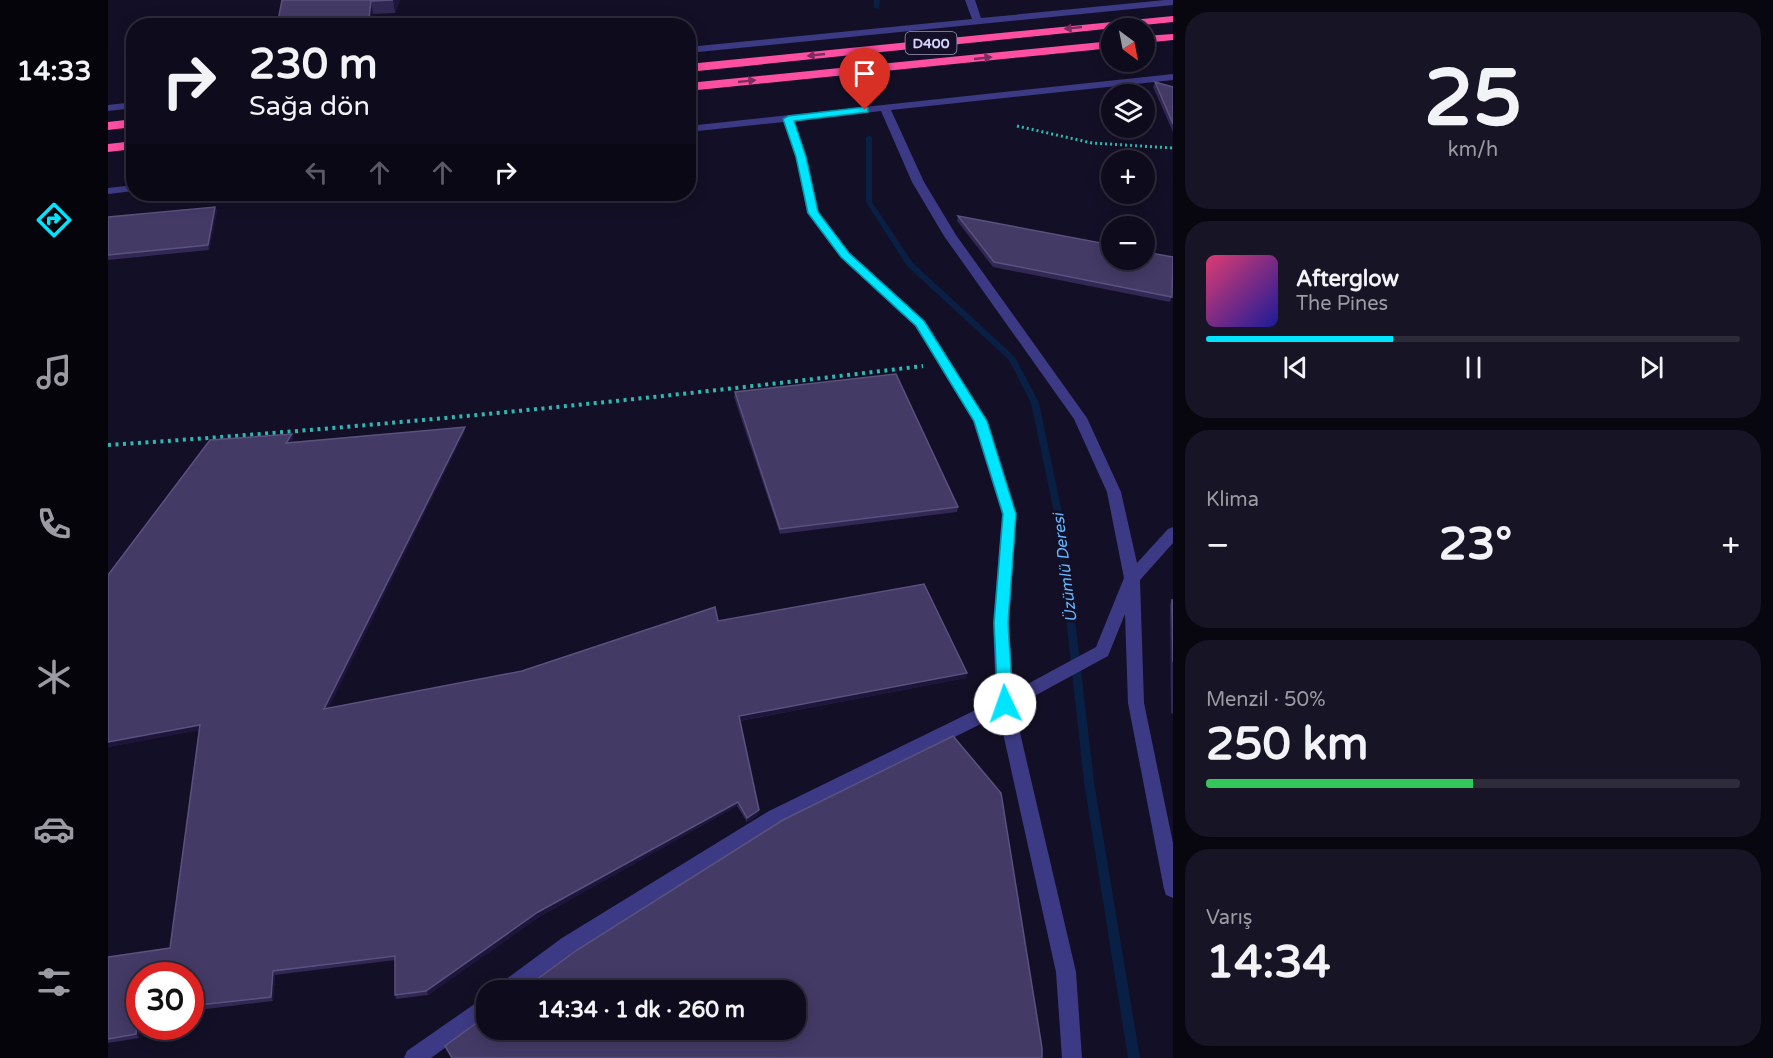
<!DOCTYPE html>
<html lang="tr">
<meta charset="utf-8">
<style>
body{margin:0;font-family:"Varela Round",sans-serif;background:#171425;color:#f1f3f6;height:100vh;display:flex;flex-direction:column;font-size:22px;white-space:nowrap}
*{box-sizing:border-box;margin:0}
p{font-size:20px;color:#9b9ba3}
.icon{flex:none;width:33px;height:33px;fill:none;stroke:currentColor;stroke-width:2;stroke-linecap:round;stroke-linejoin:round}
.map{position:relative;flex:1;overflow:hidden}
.panel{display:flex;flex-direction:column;gap:12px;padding:12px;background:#08060f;width:600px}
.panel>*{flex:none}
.top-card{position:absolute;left:18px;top:18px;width:570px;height:183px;border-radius:24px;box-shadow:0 3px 15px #0003,0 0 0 2px #2e2b3b;background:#0e0b1c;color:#f1f3f6;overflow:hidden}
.needle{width:39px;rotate:148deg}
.controls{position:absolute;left:993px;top:18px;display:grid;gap:12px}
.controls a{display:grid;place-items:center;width:54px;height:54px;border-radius:50%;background:#0e0b1c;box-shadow:0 3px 15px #0003,0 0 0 2px #2e2b3b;font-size:30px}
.speed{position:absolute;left:18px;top:962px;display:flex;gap:12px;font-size:30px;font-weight:700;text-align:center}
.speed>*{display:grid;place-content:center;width:78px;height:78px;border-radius:50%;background:#0e0b1c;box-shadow:0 3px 15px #0003,0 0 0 2px #2e2b3b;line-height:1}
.speed .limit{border:9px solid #d22;background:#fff;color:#111}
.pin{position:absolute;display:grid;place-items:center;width:51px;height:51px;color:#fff;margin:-62px -26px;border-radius:50% 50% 50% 0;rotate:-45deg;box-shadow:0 0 6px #0007}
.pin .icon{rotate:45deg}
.me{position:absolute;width:66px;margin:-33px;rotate:357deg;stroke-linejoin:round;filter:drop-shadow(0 0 4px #0008)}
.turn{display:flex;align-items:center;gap:21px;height:126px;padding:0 24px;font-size:27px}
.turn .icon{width:78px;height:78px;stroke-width:2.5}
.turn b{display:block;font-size:42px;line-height:51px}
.lanes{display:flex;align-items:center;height:57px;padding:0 24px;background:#0003;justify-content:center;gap:30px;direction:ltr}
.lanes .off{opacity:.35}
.big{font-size:45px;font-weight:800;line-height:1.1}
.panel .tile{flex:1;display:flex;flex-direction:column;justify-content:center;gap:9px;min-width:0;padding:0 21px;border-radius:24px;background:#171425}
.panel .dial{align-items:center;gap:0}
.dial b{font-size:78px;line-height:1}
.song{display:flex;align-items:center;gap:18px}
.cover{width:72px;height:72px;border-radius:9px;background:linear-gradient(135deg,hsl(340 70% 55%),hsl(240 70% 35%))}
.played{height:6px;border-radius:3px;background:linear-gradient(90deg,#00e5ff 35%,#2e2b3b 35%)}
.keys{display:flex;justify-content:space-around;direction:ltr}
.heat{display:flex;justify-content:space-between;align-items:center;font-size:33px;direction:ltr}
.charge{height:9px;border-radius:4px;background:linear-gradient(90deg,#34c759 50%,#2e2b3b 0)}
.trip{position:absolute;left:368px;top:980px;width:330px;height:60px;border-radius:24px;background:#0e0b1c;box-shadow:0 3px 15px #0003,0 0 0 2px #2e2b3b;font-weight:800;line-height:60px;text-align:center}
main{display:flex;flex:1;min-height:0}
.dock{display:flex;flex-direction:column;width:108px;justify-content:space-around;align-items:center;background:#06040b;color:#9b9ba3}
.dock .icon{width:42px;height:42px}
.dock .selected{color:#00e5ff}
.dock b{font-size:27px;color:#f1f3f6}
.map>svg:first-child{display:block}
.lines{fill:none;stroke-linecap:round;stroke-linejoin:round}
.stream{fill:#0a1f44;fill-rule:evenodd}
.path-far1{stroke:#2fb8b0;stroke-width:3;stroke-dasharray:2 3;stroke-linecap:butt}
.path{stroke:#2fb8b0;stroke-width:4;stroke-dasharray:3 4.5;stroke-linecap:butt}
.minor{fill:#3d3a85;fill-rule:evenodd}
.highway{fill:#ff4fa3;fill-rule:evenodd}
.wall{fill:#312854}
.shaded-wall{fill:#1d163a}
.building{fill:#433a66;stroke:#5a527e;stroke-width:1.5}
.oneway{fill:#7d2c5e}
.route{fill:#00e5ff;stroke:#0095a6;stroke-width:1.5}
.labels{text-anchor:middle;stroke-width:6;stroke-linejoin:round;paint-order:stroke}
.shield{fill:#130f26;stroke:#9e99be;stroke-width:1.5}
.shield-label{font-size:14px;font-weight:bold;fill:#d9d4ff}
.water-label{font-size:16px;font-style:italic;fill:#62b6ff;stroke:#130f26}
</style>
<main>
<nav class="dock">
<b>14:33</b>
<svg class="icon selected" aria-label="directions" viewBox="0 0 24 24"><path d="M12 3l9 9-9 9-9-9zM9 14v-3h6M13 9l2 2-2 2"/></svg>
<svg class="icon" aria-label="music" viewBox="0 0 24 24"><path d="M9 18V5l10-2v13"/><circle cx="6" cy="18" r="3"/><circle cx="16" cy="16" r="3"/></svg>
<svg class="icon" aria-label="phone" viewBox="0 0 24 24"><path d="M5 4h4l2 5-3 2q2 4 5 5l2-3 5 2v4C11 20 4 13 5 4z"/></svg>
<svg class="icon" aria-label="climate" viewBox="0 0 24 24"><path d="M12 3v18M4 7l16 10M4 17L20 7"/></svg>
<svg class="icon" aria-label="car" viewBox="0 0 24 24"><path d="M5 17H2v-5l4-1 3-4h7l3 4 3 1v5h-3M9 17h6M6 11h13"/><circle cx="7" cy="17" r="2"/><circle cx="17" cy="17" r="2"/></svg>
<svg class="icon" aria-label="filters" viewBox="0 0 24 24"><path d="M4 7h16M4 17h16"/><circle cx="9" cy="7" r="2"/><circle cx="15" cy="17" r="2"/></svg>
</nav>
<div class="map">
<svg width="1065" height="1058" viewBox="0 0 1065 1058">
<rect width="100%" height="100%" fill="#130f26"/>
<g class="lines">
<!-- stream -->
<g class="stream">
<polygon points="766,0 772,0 771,9 766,8"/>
<polygon points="761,135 764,137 764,202 805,263 907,357 931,403 955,517 986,782 1032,1058 1020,1058 976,782 947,517 923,403 901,360 799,266 758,202 758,137"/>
</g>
<!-- path-far1 -->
<polyline class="path-far1" points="909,126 984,143 1065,148"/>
<!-- path -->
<path class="path" d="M0,445C273,427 544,399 815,366"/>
<!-- minor -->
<g class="minor">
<polygon points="857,0 867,0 873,18 1057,0 1065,0 1065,5 580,53 580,47 864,19"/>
<path d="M1065,74V80L783,110L816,182L848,235L979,418L1013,492L1029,563L1060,529L1065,527V543L1032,580L1036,703L1065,843V898L1058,895L1056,889L1020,703L1017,614L1000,656L906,707L968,972L974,1058H954L948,972L891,715L673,823L468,952L416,990H390L393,983L454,938L661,811L888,700L885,623L894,514L865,421L807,326L733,258L699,213L688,157L676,122L580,132V126ZM773,111L804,182L836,236L966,419L999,492L1016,578L988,647L905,692L901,623L908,514L879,421L817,321L741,252L711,213L698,157L686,121Z"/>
<polygon points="26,102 26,108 0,111 0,105"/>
<polygon points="26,185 26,191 0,194 0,188"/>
<polygon points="378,996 378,1018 323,1058 296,1058 299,1051"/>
</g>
<!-- highway -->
<g class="highway">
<polygon points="1065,16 1065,22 580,72 580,64"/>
<polygon points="1065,34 1065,40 1036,43 1036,36"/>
<polygon points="1004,41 1004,48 580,91 580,83"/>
<polygon points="26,119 26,127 0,130 0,122"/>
<polygon points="26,141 26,149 0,152 0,144"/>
</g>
</g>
<!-- wall -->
<g class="wall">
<polygon points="162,0 292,0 287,13 265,14 264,26 169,26 174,0"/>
<polygon points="1047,82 1065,87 1065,132 1045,87"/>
<polygon points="107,207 109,211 101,250 0,260 0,217"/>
<polygon points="850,216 1064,297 1062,302 885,267 849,221"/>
<polygon points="627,392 850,507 849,512 672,534 626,397"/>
<polygon points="357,427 357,431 220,708 414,671 610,621 859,673 858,678 632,721 651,810 650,815 639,822 629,806 431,917 320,995 288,999 287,995 287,960 167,975 165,1001 82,1011 82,975 32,975 31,1038 0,1043 0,957 62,948 91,730 0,747 0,575 184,434 185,439 183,442"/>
<polygon points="1064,600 1065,600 1065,714 1063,713 1062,605"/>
</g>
<!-- shaded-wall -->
<g class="shaded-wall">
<polygon points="285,0 292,0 287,13"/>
<polygon points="263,1 265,14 264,26 260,26"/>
<polygon points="107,207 109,211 101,250 100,245"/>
<polygon points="357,427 357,431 218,714 216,709"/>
<polygon points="184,434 185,439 179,448 178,443"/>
<polygon points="859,673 858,678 630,721 631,716"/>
<polygon points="92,725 94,730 0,747 0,742"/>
<polygon points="630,802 629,806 431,917 320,995 318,991 430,912"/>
<polygon points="651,810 650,815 639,822 639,818"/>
<polygon points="165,971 167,975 165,1001 163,997"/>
<polygon points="30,1013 32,1015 32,1026 31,1038 28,1034"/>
</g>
<!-- building -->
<g class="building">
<polygon points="174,0 285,0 263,1 260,26 169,26"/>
<polygon points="1047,82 1065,87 1065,124"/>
<polygon points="107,207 100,245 0,255 0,217"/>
<polygon points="850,216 1004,245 1004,260 1036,260 1036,252 1065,257 1064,297 886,262"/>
<polygon points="788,374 850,507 672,529 627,392"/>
<polygon points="357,427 216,709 414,671 607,607 610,621 816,584 859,673 631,716 651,810 639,818 630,802 430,912 318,991 287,995 287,956 165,971 163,997 82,1006 82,975 32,975 32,1013 30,1013 28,1034 0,1039 0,957 62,948 92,725 0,742 0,575 102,440 184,434 178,443"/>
<polygon points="1064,600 1065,600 1065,662"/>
<polygon points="845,736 893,793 934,1048 934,1058 344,1058 337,1046 378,1016 378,1029 687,1029 687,990 402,990 405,988 417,988 469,950 675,820"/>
</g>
<!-- one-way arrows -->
<defs><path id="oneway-solid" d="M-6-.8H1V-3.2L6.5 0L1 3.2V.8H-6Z" transform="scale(1.5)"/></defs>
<g class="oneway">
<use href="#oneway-solid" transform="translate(965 28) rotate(174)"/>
<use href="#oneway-solid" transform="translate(708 55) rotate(174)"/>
<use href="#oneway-solid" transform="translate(875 58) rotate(-6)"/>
<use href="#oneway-solid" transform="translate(639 81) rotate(-6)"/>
</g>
<!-- route -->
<polygon class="route" points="757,107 760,108 760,112 686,121 698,157 710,212 741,253 816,321 879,421 908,514 900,623 905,704 903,709 897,710 892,709 890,704 886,623 895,514 866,421 808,326 733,257 700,213 688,157 675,119 680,116"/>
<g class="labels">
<!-- shield labels -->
<rect class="shield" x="797.5" y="32" width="51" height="22" rx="4.5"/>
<g class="shield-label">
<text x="823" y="48">D400</text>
</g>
<!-- water labels -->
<g class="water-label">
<text transform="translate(956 568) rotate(-97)" y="6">Üzümlü Deresi</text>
</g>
</g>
</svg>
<div class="controls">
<a><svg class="needle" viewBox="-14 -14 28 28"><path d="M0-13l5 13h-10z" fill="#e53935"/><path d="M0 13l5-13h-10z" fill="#9b9ba3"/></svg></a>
<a><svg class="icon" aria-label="layers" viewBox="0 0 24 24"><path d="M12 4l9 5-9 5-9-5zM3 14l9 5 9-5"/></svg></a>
<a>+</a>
<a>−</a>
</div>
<div class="speed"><div class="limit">30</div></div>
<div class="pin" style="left:757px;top:110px;background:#d93025"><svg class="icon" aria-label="arrive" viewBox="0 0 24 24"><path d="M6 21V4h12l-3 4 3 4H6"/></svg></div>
<svg class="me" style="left:897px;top:704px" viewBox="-20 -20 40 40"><circle r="19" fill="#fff"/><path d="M0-13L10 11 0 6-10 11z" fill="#00e5ff"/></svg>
<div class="trip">14:34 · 1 dk · 260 m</div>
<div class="top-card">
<div class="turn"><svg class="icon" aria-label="right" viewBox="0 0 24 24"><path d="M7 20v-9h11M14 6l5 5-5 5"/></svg><div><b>230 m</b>Sağa dön</div></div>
<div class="lanes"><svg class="icon off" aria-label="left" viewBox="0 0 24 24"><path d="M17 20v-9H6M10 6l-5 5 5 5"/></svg><svg class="icon off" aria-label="ahead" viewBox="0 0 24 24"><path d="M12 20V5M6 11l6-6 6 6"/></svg><svg class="icon off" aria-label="ahead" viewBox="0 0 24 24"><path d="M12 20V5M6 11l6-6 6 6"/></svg><svg class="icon" aria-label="right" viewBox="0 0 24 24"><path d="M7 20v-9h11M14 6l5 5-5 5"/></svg></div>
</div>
</div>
<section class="panel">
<div class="tile dial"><b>25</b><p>km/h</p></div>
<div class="tile">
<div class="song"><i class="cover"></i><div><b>Afterglow</b><p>The Pines</p></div></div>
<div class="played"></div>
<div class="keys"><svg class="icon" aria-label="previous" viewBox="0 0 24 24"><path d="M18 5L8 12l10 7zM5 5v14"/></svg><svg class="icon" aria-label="pause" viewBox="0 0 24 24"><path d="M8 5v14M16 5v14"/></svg><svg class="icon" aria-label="next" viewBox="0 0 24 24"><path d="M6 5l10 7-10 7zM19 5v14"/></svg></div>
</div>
<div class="tile"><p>Klima</p>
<div class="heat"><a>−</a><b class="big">23°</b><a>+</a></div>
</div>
<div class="tile"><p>Menzil · 50%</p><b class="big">250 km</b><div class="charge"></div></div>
<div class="tile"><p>Varış</p><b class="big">14:34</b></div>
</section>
</main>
